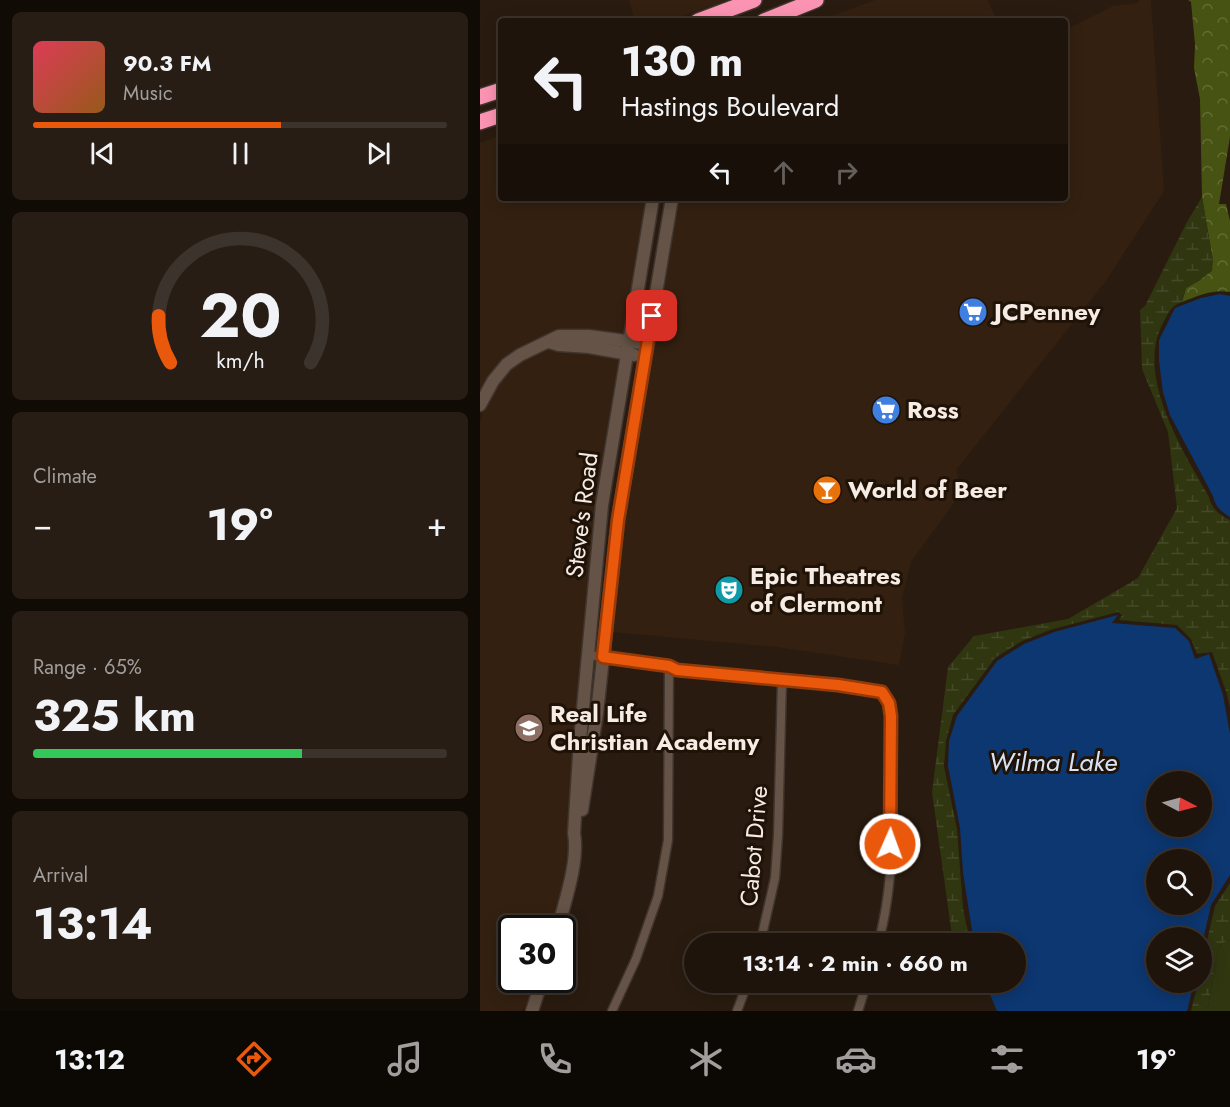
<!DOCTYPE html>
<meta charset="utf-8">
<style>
body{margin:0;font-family:Jost,sans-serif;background:#271d14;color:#f1f3f6;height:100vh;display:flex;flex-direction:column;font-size:22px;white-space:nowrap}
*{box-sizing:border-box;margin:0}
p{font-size:20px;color:#a19e9d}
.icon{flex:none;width:33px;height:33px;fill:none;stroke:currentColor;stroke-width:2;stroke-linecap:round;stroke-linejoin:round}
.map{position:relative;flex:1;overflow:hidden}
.sheet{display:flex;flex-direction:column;gap:12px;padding:12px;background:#110b06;width:480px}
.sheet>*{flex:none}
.guide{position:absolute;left:18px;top:18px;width:570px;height:183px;border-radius:6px;box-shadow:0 3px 15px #0003,0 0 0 2px #3c332c;background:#1f140b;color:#f1f3f6;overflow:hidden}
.needle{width:39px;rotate:96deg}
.fabs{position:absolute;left:666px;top:771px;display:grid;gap:12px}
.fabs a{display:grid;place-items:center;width:66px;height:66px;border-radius:50%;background:#1f140b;box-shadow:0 3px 15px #0003,0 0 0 2px #3c332c;font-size:30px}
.speed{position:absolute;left:18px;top:915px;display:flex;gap:12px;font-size:30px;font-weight:700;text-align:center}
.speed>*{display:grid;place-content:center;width:78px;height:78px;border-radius:50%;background:#1f140b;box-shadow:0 3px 15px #0003,0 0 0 2px #3c332c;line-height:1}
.speed .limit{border:3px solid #111;border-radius:9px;background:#fff;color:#111}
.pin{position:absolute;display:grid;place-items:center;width:51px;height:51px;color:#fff;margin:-26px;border-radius:12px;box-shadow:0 3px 9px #0006}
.me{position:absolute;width:66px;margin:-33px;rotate:2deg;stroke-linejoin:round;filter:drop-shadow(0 0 4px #0008)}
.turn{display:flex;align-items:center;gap:21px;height:126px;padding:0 24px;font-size:27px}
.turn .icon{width:78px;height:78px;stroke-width:2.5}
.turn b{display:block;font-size:42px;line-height:51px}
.lanes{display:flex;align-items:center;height:57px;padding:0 24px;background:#0003;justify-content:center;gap:30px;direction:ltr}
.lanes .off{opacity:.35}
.big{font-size:45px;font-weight:700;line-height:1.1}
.sheet .tile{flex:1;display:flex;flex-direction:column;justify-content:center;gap:9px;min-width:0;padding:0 21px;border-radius:9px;background:#271d14}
.sheet .dial{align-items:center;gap:0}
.dial svg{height:156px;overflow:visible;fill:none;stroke:#3c332c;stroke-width:7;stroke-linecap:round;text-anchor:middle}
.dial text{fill:#f1f3f6;stroke:none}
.song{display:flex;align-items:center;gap:18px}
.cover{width:72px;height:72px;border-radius:9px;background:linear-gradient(135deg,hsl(350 70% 55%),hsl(30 70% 35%))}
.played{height:6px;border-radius:3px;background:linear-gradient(90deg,#ea580c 60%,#3c332c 60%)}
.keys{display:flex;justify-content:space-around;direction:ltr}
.heat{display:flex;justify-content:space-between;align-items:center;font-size:33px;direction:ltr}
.charge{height:9px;border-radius:4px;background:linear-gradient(90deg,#34c759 65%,#3c332c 0)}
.trip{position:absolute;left:204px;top:933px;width:342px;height:60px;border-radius:30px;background:#1f140b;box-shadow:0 3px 15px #0003,0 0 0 2px #3c332c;font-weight:700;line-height:60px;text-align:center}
.tab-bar{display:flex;height:96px;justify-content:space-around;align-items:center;background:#0c0804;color:#a19e9d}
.tab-bar .icon{width:42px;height:42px}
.tab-bar .selected{color:#ea580c}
.tab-bar b{font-size:27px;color:#f1f3f6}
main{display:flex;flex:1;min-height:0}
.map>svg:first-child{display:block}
.built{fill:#332010}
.green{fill:#2f3610}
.forest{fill:url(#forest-crowns)}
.wetland{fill:url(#wetland-marsh)}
.water{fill:#0d3771;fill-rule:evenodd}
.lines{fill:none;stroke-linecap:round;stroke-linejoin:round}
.street-casing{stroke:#3f342e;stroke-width:11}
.secondary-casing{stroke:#3f342e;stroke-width:15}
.highway-casing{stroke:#3f342e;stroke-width:18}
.street{stroke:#645346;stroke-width:8}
.secondary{stroke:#645346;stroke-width:12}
.highway{stroke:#fb93b2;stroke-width:15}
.route-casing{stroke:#983908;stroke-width:15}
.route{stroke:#ea580c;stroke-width:10}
.labels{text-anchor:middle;stroke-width:6;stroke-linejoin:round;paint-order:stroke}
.poi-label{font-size:24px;font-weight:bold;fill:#f6ece4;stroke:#1f1207;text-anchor:start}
.street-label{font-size:24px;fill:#f6ece4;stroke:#1f1207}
.water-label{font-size:26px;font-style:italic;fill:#d7e3f5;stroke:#1f1207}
</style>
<main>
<section class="sheet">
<div class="tile">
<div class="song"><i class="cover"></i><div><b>90.3 FM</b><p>Music</p></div></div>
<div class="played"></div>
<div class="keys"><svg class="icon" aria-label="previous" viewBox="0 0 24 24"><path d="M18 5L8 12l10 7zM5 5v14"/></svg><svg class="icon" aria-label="pause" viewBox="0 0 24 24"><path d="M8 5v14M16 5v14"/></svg><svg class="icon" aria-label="next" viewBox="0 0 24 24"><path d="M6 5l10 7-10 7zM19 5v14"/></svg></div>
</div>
<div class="tile dial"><svg viewBox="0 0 100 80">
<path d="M14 69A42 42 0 1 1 86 69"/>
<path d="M14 69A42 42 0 0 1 8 45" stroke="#ea580c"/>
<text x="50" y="56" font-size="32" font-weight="700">20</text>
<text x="50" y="72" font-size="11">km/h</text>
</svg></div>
<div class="tile"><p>Climate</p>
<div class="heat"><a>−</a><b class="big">19°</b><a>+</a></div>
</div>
<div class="tile"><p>Range · 65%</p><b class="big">325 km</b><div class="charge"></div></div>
<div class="tile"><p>Arrival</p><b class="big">13:14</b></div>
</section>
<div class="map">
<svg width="750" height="1011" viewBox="0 0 750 1011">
<defs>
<pattern id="forest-crowns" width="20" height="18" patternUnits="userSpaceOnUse" patternTransform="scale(1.5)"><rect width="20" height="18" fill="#475312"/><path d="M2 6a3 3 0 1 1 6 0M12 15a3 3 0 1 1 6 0" fill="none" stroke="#626c34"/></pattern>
<pattern id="wetland-marsh" width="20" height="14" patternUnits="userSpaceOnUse" patternTransform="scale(1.5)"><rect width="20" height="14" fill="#2f3610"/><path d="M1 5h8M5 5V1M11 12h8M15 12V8" fill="none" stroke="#444a27"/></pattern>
</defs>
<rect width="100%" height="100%" fill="#291b0f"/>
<!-- built -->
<g class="built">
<polygon points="149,0 248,0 189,21 155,21"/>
<polygon points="396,0 507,0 518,21 337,21"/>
<polygon points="659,0 671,0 684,191 626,281 477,469 479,496 431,562 422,598 425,633 419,665 296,647 132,632 141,528 197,198 585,198 585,30 633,6 658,3"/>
<polygon points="21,135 21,198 169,198 145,336 68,338 0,394 0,143"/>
<polygon points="68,347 142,357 92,826 82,900 73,928 32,928 32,980 58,980 53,994 42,1011 0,1011 0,422 7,400 17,383 30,367 42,358"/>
</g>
<!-- green -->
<polygon class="green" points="750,939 750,1011 727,1011 739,946"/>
<!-- forest -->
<path class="forest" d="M708,0H750V137L739,204H746L750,221V292C733,289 718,296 702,302L706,288L720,280L733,261L722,197L720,99L714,68L715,44L711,2Z"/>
<!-- wetland -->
<g class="wetland">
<path d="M722,197L733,261L732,271L720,280L706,288L702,302C690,306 688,314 682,325C656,378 703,451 729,497C731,508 740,516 750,520V708L747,694L732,652L717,654L711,639L697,625L639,620L642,615L638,612L573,629L542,641L515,658L473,715L466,741L464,766L477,829L483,908L490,943H473L452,792L468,667L494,636L588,619L658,578L697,508L688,432L662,369L660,310L665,306L707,222Z"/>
<polygon points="750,883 750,939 739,946 727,1011 711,1011 718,983 722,982 722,962 735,906"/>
</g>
<!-- water -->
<g class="water">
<path d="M740,294L750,296V517C741,512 735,506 733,496L690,415L683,392L679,361V340L695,308L721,298Z"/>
<path d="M638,615L632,623L695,628L709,641L715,659L729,654L743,695L750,734V875L731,905L722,945V938H676V982L714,983L707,1011H517L505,983L536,982V944L494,943L483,873L480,828L468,766L469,741L477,716L517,661L544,644L574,632ZM676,782H722V826H676ZM676,860H722V904H676Z"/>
</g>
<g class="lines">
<!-- street casing -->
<g class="street-casing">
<g id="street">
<path d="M108,655L189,666L197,670L358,685L402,692L409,703L411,716C412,789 418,872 398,944"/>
<polyline points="280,944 295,878 298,836 302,680"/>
<polyline points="132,1011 156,959 178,896 188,840 189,666"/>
<polyline points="257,1011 268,982"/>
<polyline points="378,1011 387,982"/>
</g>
</g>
<!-- secondary casing -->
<g class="secondary-casing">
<g id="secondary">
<polyline points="69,342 79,345 109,347 154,355"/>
<polyline points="0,405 13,381 27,364 40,355 79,336 109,336 168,344"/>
<polyline points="102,810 117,713 138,520 192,198"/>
<path d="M78,928C85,901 99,861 94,833L100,740L122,505L173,198"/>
<polyline points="52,1011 62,980"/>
</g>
</g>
<!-- highway casing -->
<g class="highway-casing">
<g id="highway">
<polyline points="218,21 274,0"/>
<polyline points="284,21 336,0"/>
<polyline points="0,97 21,90"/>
<polyline points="0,122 21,115"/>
</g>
</g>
<!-- street -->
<use href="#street" class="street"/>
<!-- secondary -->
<use href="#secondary" class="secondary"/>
<!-- highway -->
<use href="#highway" class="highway"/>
</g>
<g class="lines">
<!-- route casing -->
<g class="route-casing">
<polyline id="route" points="172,316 138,520 123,657 189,666 197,670 358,685 402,692 409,703 411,716 410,844"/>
</g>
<!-- route -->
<use href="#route" class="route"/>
</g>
<!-- icons -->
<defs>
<g id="supermarket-disc" transform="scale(1.5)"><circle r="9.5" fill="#3f7fe0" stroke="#1f1207"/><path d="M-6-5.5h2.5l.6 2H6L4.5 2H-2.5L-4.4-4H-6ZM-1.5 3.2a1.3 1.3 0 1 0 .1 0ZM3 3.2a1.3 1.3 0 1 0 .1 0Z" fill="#fff"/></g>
<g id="bar-disc" transform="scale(1.5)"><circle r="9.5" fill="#e8710a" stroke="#1f1207"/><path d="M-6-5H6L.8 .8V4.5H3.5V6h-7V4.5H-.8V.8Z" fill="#fff"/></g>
<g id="theatre-disc" transform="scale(1.5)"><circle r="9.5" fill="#0f9aa8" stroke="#1f1207"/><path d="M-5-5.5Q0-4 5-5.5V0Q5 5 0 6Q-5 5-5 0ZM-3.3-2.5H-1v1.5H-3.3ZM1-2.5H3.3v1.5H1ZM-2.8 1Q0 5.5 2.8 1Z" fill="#fff"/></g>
<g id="school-disc" transform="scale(1.5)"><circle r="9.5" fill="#8d6e63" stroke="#1f1207"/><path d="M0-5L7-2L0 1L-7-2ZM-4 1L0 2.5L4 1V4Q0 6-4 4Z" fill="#fff"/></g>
</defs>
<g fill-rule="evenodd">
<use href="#supermarket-disc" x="493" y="312"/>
<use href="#supermarket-disc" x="406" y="410"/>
<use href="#bar-disc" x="347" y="490"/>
<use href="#theatre-disc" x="249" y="590"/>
<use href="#school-disc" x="49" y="728"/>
</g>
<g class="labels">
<!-- poi labels -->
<g class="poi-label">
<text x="514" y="320">JCPenney</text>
<text x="427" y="418">Ross</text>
<text x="368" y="498">World of Beer</text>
<text x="270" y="584">Epic Theatres<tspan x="270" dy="28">of Clermont</tspan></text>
<text x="70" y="722">Real Life<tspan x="70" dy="28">Christian Academy</tspan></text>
</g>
<!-- street labels -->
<g class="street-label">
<text transform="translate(102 515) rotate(-83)" y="8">Steve's Road</text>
<text transform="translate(274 846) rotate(-85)" y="8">Cabot Drive</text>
</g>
<!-- water labels -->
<g class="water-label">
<text x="573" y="771">Wilma Lake</text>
</g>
</g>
</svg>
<div class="fabs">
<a><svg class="needle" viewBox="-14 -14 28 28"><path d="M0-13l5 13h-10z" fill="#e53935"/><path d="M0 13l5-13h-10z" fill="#a19e9d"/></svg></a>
<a><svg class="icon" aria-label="search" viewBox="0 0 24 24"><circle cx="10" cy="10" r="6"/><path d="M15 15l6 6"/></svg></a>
<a><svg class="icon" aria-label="layers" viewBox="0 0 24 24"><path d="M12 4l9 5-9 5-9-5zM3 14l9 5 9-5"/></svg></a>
</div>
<div class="speed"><div class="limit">30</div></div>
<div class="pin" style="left:172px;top:316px;background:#d93025"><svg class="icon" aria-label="arrive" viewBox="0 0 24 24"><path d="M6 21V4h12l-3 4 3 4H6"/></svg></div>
<svg class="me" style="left:410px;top:844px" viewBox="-20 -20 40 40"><circle r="17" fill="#ea580c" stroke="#fff" stroke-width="3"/><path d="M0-11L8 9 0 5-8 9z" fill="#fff"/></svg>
<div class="trip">13:14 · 2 min · 660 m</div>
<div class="guide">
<div class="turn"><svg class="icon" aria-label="left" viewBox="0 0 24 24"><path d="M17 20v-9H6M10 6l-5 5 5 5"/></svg><div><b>130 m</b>Hastings Boulevard</div></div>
<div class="lanes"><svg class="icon" aria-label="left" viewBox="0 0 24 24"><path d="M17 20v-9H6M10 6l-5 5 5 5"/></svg><svg class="icon off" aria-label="ahead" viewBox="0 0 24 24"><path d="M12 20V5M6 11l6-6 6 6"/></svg><svg class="icon off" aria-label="right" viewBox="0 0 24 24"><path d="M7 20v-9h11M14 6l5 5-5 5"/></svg></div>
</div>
</div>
</main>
<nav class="tab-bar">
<b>13:12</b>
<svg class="icon selected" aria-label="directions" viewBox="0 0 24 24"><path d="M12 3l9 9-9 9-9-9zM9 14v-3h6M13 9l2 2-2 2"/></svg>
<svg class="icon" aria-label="music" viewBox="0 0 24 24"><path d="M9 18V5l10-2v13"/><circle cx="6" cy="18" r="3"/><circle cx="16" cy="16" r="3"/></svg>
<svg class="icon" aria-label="phone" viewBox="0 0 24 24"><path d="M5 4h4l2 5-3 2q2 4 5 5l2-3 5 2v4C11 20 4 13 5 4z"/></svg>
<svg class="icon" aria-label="climate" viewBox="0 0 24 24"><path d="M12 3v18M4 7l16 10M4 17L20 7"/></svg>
<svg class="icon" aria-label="car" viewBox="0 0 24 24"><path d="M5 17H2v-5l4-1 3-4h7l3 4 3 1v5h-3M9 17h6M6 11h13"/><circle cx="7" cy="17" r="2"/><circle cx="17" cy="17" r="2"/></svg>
<svg class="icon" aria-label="filters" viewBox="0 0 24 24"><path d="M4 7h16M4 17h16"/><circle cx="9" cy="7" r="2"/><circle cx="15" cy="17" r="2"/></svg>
<b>19°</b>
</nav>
